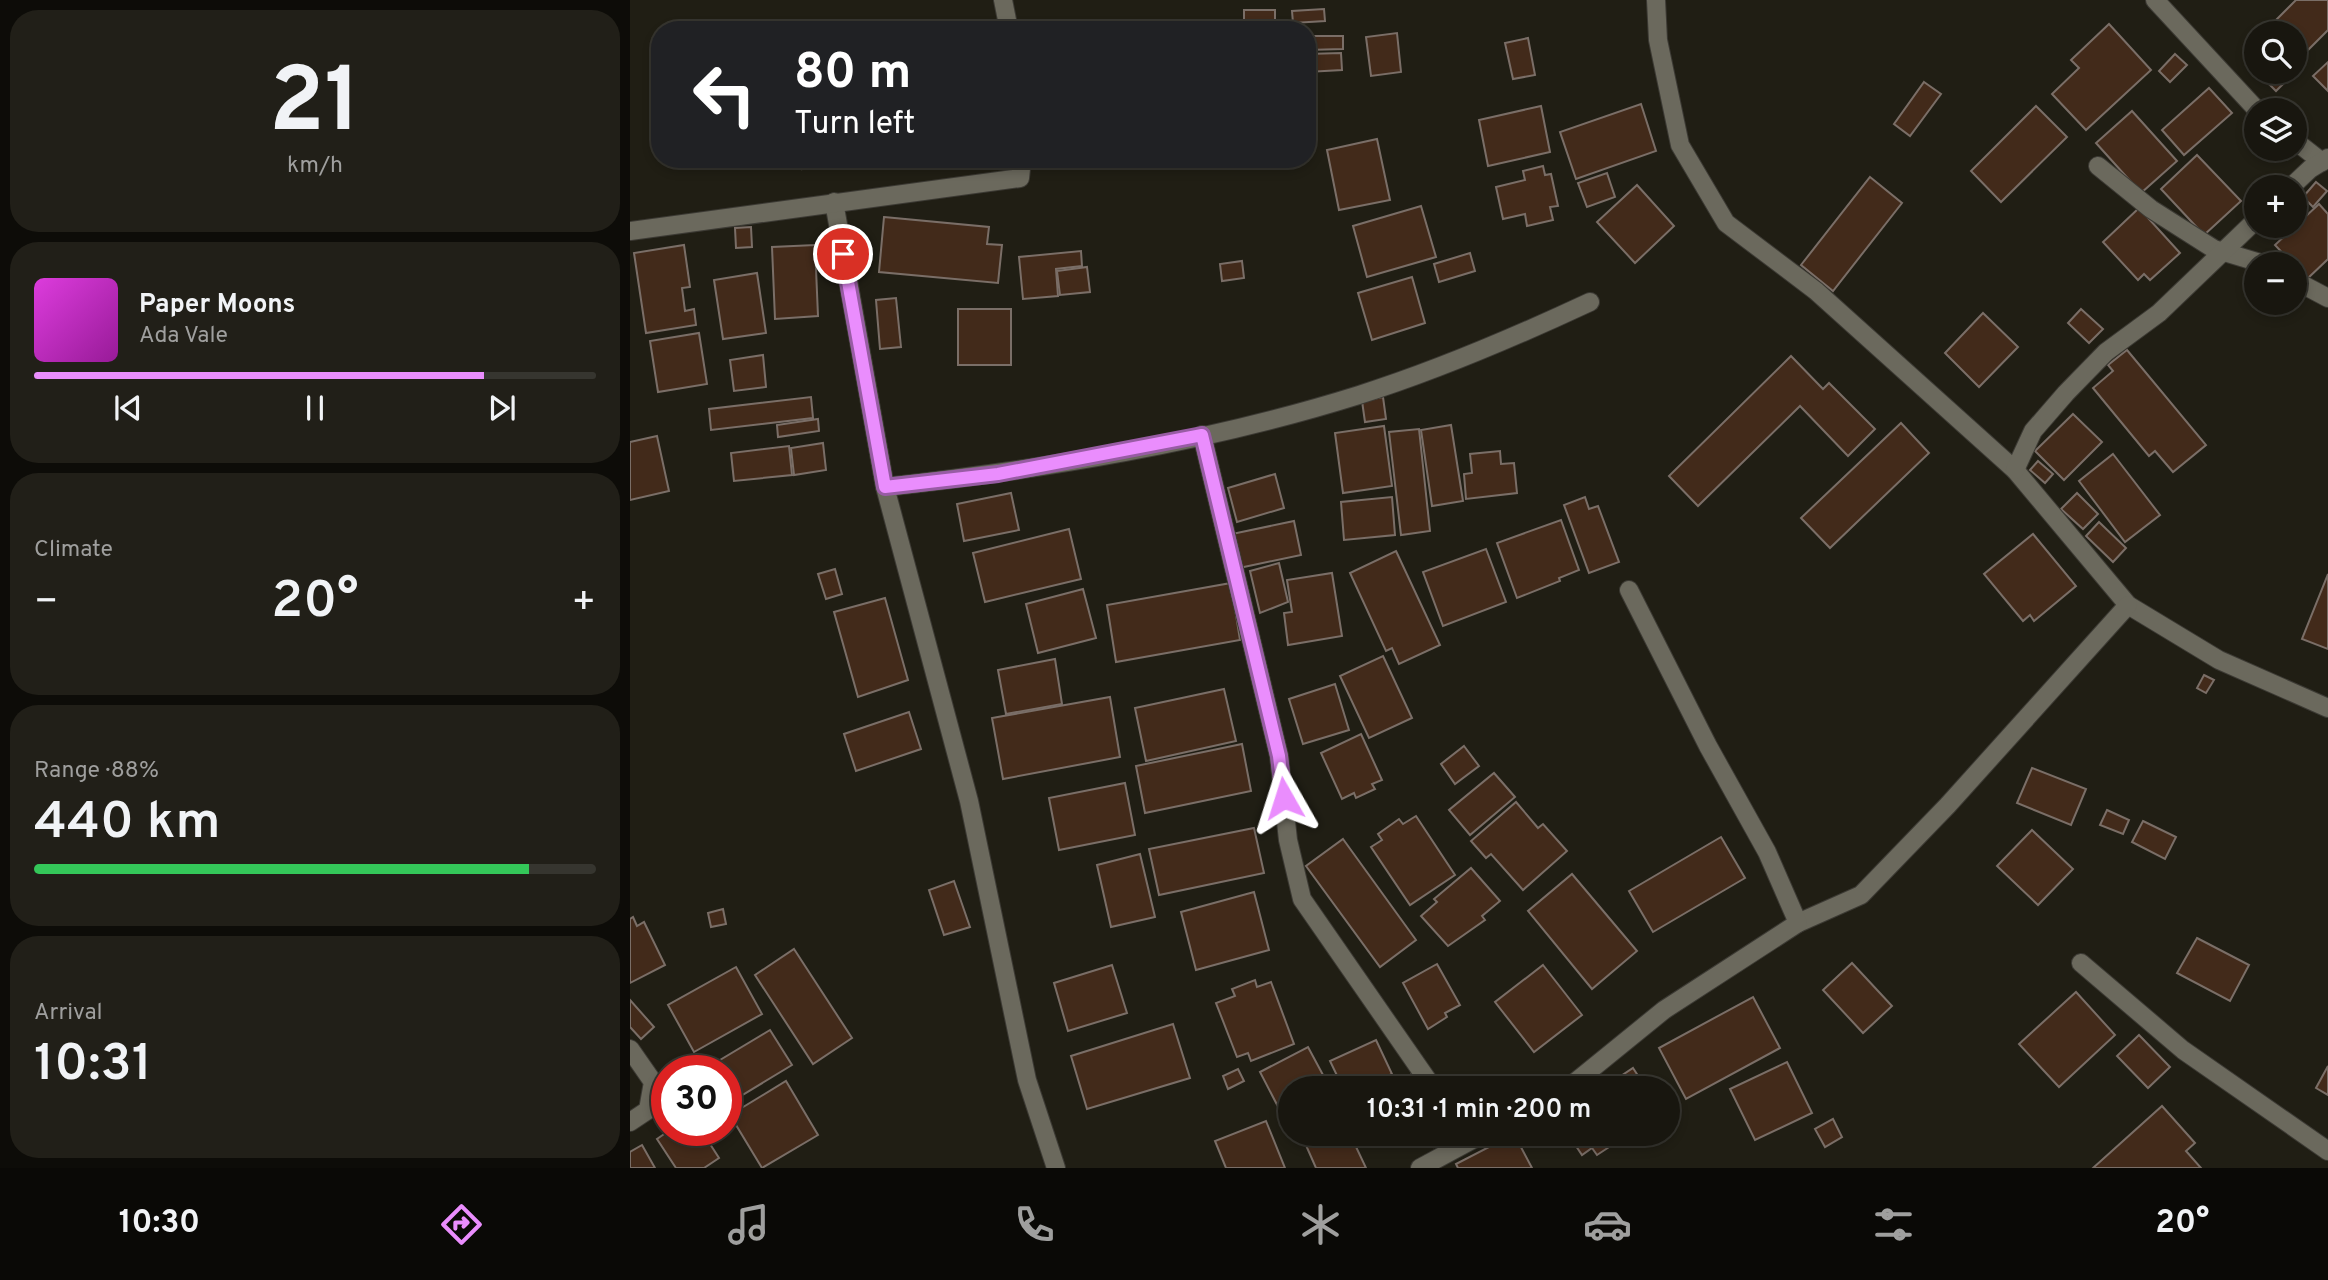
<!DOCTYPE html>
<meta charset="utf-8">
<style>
body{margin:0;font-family:Overpass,sans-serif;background:#211f18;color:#f1f3f6;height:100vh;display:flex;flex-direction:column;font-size:26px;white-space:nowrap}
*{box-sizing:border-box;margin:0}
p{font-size:23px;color:#9f9f9e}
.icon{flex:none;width:38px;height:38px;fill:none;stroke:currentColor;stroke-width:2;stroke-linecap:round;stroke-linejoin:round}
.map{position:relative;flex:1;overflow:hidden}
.sheet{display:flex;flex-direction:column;gap:10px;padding:10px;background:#0d0c08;width:630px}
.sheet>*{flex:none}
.hud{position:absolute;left:21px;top:21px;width:665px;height:147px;border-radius:28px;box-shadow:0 4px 10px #0003,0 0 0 2px #36352f;background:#202124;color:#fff;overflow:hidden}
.buttons{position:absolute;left:1614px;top:21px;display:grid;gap:14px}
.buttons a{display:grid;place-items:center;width:63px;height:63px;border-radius:50%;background:#18160f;box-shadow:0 4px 10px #0003,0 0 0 2px #36352f;font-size:35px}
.speed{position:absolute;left:21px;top:1055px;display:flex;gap:14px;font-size:35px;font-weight:700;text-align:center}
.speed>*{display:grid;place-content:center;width:91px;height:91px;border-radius:50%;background:#18160f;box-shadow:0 4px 10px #0003,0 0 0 2px #36352f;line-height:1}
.speed .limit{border:10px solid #d22;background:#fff;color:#111}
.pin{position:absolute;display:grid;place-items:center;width:60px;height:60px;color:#fff;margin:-30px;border:4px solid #fff;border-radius:50%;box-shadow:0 2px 7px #0007}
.me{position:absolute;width:77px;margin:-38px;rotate:354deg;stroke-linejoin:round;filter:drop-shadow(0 0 5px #0008)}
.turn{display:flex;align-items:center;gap:24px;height:147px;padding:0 28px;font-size:32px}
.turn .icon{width:91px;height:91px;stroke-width:2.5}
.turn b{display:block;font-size:49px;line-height:60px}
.big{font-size:52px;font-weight:600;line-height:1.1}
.sheet .widget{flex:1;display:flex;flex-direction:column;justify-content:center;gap:10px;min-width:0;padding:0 24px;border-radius:28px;background:#211f18}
.sheet .dial{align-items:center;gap:0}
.dial b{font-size:91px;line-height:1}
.song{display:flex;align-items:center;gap:21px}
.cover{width:84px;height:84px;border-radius:10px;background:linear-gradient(135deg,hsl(300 70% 55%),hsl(300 70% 35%))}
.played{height:7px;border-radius:4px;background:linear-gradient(90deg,#ea8dfd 80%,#36352f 80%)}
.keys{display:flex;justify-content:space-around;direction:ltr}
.heat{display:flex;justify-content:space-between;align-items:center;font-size:38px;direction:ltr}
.charge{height:10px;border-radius:5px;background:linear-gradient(90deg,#34c759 88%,#36352f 0)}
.trip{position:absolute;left:648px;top:1076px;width:402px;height:70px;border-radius:35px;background:#18160f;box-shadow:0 4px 10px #0003,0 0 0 2px #36352f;font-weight:600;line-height:70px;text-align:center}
.menu{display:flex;height:112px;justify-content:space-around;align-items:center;background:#0a0906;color:#9f9f9e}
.menu .icon{width:49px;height:49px}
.menu .current{color:#ea8dfd}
.menu b{font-size:32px;color:#f1f3f6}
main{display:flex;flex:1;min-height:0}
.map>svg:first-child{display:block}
.building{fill:#422a1a;stroke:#7a6e67;stroke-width:2}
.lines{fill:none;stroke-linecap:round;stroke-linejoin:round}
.minor-casing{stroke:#3c3a34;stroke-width:20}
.minor{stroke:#6b695d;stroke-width:18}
.route-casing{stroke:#985ca4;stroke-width:18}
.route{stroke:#ea8dfd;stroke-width:12}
</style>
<main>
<section class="sheet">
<div class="widget dial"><b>21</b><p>km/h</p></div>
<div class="widget">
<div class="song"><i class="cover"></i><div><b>Paper Moons</b><p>Ada Vale</p></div></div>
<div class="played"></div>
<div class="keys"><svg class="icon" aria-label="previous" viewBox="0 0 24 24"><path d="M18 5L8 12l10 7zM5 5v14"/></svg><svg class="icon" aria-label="pause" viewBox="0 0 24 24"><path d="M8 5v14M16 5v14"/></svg><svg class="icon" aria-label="next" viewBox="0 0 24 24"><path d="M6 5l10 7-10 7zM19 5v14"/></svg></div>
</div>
<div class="widget"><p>Climate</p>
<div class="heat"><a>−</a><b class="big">20°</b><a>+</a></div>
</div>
<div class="widget"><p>Range · 88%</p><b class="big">440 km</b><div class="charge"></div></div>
<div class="widget"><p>Arrival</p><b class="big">10:31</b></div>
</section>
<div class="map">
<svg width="1698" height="1168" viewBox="0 0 1698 1168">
<rect width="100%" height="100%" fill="#201e14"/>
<!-- building -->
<g class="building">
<polygon points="1666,0 1698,0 1698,30 1675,53 1664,43 1664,33 1655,33 1644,22"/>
<polygon points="694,9 695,21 663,23 662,11"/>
<rect x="614" y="10" width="31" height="20"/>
<polygon points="1479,24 1521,70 1456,130 1422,94 1449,68 1441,60"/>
<polygon points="767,33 771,72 741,76 736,37"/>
<polygon points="677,36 713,36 713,49 677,50"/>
<polygon points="1626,37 1626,71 1618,60 1622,56 1614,48"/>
<polygon points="898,38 905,75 883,79 875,43"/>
<polygon points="711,53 712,70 677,72 677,54"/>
<polygon points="1545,54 1557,65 1540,82 1529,71"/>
<polygon points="1664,55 1673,64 1646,91 1627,72 1664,72"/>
<polygon points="1698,62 1698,91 1683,76"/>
<polygon points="1294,82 1311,94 1280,136 1264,124"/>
<polygon points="1579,88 1602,113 1554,155 1532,130"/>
<polygon points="1011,104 1026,151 946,179 930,132"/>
<polygon points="911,106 920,152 858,166 849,120"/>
<polygon points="1406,106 1437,137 1371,202 1341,171"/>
<polygon points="1502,111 1547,161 1511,193 1466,143"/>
<polygon points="747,139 760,200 709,210 697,150"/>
<polygon points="1567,155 1611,201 1574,235 1531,189"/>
<polygon points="170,159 234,159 172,169"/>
<polygon points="913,166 915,175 921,174 928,206 920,207 923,220 897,226 895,214 873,219 866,187 895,180 893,171"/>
<polygon points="977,173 985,197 957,207 948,183"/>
<polygon points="1240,177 1272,203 1203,291 1171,265"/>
<polygon points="1686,182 1697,191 1683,207 1673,197"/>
<polygon points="1007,185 1044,226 1005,263 967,222"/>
<polygon points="1689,204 1698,214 1698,259 1677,279 1645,245"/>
<polygon points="791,206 806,257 737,277 723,226"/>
<polygon points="1509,208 1550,253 1520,280 1514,274 1508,280 1473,242"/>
<polygon points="254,217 359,227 357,244 372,245 368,283 249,272"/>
<polygon points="121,227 122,247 106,248 105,228"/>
<polygon points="54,245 60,287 52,288 55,311 64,309 66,325 16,333 4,253"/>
<polygon points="185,245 188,316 145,319 142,247"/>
<polygon points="451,251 452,266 426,269 428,296 393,299 389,257"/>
<polygon points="840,253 845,271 809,282 804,264"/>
<polygon points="612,261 614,278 592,281 590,264"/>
<polygon points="457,267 460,292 430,295 427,271"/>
<polygon points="127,273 136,333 93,339 84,280"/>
<polygon points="782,277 795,323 742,340 728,293"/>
<polygon points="266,298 271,347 250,349 246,300"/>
<rect x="328" y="309" width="53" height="56"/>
<polygon points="1451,309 1473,329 1459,343 1438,323"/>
<polygon points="1353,313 1388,347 1349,387 1315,353"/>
<polygon points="69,333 77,384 28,392 20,341"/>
<polygon points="1497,350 1576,445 1543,472 1525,451 1519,456 1463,388 1483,371 1478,365"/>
<polygon points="133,355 136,387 104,391 100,360"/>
<polygon points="1161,356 1193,389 1199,383 1245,429 1218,456 1170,406 1068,506 1039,476"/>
<polygon points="181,397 183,418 81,430 79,409"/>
<polygon points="753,397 756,419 735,422 732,401"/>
<polygon points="1443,414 1472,442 1434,480 1405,451"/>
<polygon points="188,419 189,431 148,437 147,425"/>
<polygon points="1271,423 1299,453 1200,548 1171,518"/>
<polygon points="821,425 833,501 802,506 791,430"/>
<polygon points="754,426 762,486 713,493 705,433"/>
<polygon points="789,429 800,531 771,535 759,432"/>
<polygon points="27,436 39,491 0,500 0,442"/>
<polygon points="193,443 196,470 164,475 161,448"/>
<polygon points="159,446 162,475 104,481 101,453"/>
<polygon points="870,451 871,464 884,463 887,493 836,499 834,474 842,473 840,454"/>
<polygon points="1483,454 1530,515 1495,542 1449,481"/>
<polygon points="1408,461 1423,474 1415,483 1400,470"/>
<polygon points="645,474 654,508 607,522 598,488"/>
<polygon points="381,493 389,530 334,541 327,504"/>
<polygon points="1447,493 1468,514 1453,529 1431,509"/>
<polygon points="762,497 765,535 714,540 711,502"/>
<polygon points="955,497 959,509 968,506 989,562 959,573 934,505"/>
<polygon points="931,520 949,570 929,578 930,581 887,598 867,543"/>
<polygon points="664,521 671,555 609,568 602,534"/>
<polygon points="1469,522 1496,548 1483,562 1456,536"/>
<polygon points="439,529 451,579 355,602 343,553"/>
<polygon points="1403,534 1446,586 1404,621 1400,615 1393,621 1354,574"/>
<polygon points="856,549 876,602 813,626 793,572"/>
<polygon points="766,551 810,645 769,664 762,648 756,651 720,573"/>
<polygon points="649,563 658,602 630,613 620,571"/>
<polygon points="205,569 212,594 196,599 188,574"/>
<polygon points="702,573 712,636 658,645 654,613 662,612 657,580"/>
<polygon points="1698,574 1698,649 1672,639"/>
<polygon points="601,583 610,640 486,662 477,605"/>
<polygon points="453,589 466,638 408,653 396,604"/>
<polygon points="255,598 278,680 228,697 204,612"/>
<polygon points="753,656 782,718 739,738 710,676"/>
<polygon points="425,659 432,704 376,714 368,670"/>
<polygon points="1574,675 1584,680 1576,693 1567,688"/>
<polygon points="705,684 719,730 673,744 659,699"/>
<polygon points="594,689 606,741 516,761 505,708"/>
<polygon points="480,697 490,757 373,779 362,718"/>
<polygon points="279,712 291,749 226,771 214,734"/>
<polygon points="731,734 752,780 742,784 745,789 726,798 724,793 712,799 691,753"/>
<polygon points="612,744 621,791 515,813 506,766"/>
<polygon points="834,746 849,766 825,784 811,764"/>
<polygon points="1402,768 1456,789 1441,825 1387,803"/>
<polygon points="864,773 885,797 840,835 819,810"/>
<polygon points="495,783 505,835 429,850 419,798"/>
<polygon points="886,802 908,828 913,824 937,851 893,890 861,854 856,858 841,841"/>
<polygon points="1477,810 1499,820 1493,834 1470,825"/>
<polygon points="786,816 825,875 780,905 741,847 752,840 748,834 769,819 773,824"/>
<polygon points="1513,821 1546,837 1535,859 1502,842"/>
<polygon points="624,828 634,873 529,895 519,849"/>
<polygon points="1402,830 1443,869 1408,905 1367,866"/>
<polygon points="1091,837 1115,878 1023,932 999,891"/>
<polygon points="713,839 786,940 750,967 676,866"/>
<polygon points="510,854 525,917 481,927 467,865"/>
<polygon points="841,868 870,901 852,916 855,920 818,946 791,916 807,902 804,899"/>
<polygon points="942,874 1007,951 962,989 898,911"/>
<polygon points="324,881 340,927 314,935 299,890"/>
<polygon points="624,892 639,950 566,970 551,912"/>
<polygon points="93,909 96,924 81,927 78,913"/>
<polygon points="3,917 7,926 14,922 35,965 0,983 0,919"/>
<polygon points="1567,938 1619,965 1600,1001 1547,973"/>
<polygon points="164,949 222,1038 183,1064 125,975"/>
<polygon points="1222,963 1262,1006 1233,1033 1193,990"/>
<polygon points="807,964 830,1005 815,1013 817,1017 798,1029 773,983"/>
<polygon points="482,965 497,1013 438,1031 424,983"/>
<polygon points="913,965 952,1015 904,1052 865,1002"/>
<polygon points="106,967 132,1014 64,1052 38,1005"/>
<polygon points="625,980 627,987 641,982 664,1044 621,1061 618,1053 607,1057 586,1003 605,996 602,989"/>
<polygon points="1446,992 1485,1035 1429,1087 1389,1044"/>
<polygon points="1123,997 1150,1048 1056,1099 1029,1048"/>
<polygon points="0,1000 24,1027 11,1039 0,1027"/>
<polygon points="543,1024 560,1078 457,1109 441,1056"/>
<polygon points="140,1030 162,1065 96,1105 96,1071 75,1069"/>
<polygon points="1509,1035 1540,1067 1518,1088 1487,1056"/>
<polygon points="746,1040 762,1074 731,1088 713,1088 700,1061"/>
<polygon points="678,1047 700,1088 660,1088 660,1120 656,1122 630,1072"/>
<polygon points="1157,1062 1182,1113 1125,1140 1100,1089"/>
<polygon points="1698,1066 1698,1095 1686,1088"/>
<polygon points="1003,1068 1016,1088 973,1088"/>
<polygon points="608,1069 614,1081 598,1089 593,1076"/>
<polygon points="782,1074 789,1088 751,1088"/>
<polygon points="156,1081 188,1135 132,1168 100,1115"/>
<polygon points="1532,1106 1565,1143 1556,1151 1571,1168 1463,1168"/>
<polygon points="1203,1119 1212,1137 1195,1147 1185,1129"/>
<polygon points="636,1121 655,1168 596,1168 585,1141"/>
<polygon points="40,1130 71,1130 89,1158 74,1168 46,1168 27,1139"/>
<polygon points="671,1134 720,1134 736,1168 686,1168"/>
<polygon points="737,1134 767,1134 742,1146"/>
<polygon points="797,1134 817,1134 820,1139 804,1147"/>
<polygon points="884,1134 902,1168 828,1168 826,1164"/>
<polygon points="938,1134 999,1134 967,1155 962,1148 952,1155"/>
<polygon points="12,1145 25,1168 0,1168 0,1152"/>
</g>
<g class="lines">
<!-- minor casing -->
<g class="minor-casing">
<g id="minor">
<polyline points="373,0 379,30"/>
<polyline points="1026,0 1028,40 1050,145 1096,223 1186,291 1385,470 1498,605 1589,660 1698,708"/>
<polyline points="1525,0 1627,110"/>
<polyline points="1664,140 1692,162"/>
<polyline points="1468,166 1521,209 1584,249 1634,264"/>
<polyline points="1661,187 1680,169 1698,158"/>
<polyline points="204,202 255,487 339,801 397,1080 426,1168"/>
<polyline points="0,231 390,178 392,159"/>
<polyline points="1664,280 1698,298"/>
<polyline points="572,435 649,756 658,840 672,899 803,1088"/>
<polyline points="1385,470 1403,431 1436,393 1476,352 1529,313 1626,220"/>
<path d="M255,487C414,469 576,443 729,395C808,370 885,337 960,302"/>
<polyline points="1168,923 1231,895 1318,805 1498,605"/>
<polyline points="1451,963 1553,1050 1698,1151"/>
<polyline points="0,1049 23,1082 18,1110 0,1122"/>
<polyline points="938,1088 1034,1010 1168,923 1137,852 1078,746 999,590"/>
<polyline points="790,1168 853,1134"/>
</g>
</g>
<!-- minor -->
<use href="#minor" class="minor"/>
</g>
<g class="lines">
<!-- route casing -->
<g class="route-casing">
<polyline id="route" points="213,254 255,487 368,474 572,435 649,756 654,798"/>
</g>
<!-- route -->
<use href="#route" class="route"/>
</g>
</svg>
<div class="buttons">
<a><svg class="icon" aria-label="search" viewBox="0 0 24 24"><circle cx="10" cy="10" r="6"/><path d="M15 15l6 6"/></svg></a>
<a><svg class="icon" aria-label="layers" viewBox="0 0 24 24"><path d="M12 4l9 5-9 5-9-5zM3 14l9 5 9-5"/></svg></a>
<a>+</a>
<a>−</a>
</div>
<div class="speed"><div class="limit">30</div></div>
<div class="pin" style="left:213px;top:254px;background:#d93025"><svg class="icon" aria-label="arrive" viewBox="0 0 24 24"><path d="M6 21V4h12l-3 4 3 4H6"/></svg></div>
<svg class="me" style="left:654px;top:798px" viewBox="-20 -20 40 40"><path d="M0-17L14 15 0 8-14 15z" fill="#ea8dfd" stroke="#fff" stroke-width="4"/></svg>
<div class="trip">10:31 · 1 min · 200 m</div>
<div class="hud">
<div class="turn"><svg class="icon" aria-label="left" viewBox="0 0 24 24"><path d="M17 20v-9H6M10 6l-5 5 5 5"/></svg><div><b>80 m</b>Turn left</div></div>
</div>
</div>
</main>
<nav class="menu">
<b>10:30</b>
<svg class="icon current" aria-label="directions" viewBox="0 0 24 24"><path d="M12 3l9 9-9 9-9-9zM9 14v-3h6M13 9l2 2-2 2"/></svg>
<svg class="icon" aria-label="music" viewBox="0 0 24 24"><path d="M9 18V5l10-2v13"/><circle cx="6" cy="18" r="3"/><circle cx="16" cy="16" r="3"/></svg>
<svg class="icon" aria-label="phone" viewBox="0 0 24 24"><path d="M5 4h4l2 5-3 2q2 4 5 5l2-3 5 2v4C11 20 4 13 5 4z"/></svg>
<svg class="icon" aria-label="climate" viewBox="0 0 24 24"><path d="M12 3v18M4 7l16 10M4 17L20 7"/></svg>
<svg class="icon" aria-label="car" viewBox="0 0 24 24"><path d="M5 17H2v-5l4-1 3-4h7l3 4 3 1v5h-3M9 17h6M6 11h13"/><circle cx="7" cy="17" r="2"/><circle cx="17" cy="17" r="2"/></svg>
<svg class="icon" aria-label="filters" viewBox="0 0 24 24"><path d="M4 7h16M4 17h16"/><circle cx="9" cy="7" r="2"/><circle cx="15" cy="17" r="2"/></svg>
<b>20°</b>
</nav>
